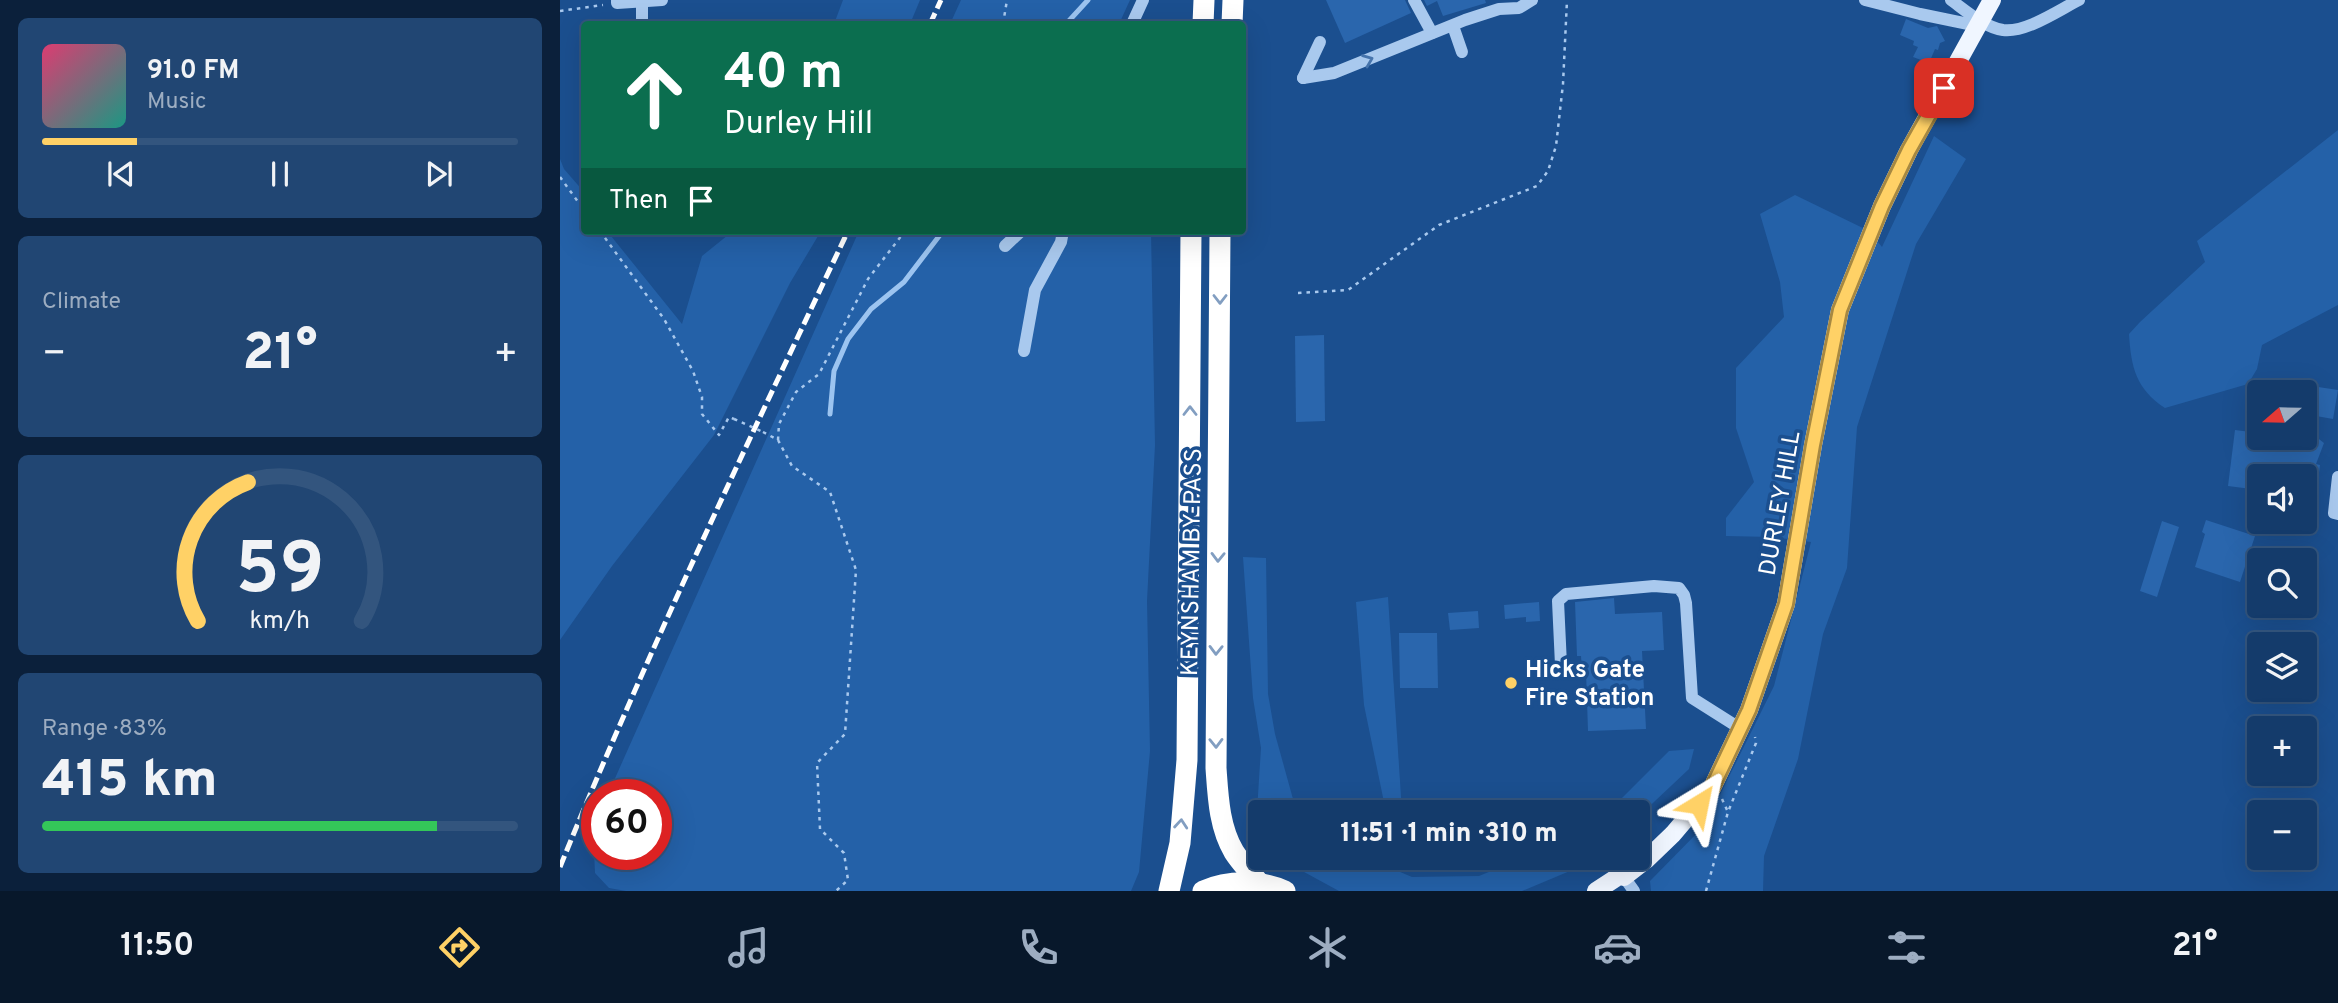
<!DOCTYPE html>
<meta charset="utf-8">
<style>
body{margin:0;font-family:Overpass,sans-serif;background:#214673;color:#f1f3f6;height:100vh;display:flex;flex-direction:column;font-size:26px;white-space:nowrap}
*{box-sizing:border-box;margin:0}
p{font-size:23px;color:#9dadc1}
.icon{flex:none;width:38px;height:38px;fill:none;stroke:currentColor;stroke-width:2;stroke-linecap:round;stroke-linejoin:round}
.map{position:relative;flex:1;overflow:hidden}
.drawer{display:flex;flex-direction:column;gap:18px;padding:18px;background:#0b203b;width:560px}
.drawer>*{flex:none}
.guide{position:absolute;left:21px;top:21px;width:665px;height:214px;border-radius:7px;box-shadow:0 7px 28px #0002,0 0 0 2px #33557e;background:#0b6e4f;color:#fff;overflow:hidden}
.needle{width:46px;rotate:250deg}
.buttons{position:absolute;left:1687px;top:380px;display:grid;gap:14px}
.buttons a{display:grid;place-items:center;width:70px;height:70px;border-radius:7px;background:#143b6b;box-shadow:0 7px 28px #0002,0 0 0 2px #33557e;font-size:35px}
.speed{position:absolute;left:21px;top:779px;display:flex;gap:14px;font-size:35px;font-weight:700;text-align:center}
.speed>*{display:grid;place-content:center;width:91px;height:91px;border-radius:50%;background:#143b6b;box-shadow:0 7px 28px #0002,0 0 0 2px #33557e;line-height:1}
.speed .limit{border:10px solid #d22;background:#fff;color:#111}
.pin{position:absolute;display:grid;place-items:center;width:60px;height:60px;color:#fff;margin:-30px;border-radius:14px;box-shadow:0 4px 10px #0006}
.me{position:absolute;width:77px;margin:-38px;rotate:35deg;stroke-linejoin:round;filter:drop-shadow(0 0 5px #0008)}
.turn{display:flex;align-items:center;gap:24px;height:147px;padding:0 28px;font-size:32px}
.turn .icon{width:91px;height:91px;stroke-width:2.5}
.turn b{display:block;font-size:49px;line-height:60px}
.then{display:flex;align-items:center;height:66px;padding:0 28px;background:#0003;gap:14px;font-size:26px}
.big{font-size:52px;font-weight:800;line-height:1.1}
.drawer .tile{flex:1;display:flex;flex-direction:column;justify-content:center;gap:10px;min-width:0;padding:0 24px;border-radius:10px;background:#214673}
.drawer .dial{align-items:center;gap:0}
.dial svg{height:182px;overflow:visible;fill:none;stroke:#33557e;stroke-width:7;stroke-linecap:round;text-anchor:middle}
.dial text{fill:#f1f3f6;stroke:none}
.song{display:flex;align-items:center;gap:21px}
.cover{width:84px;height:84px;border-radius:10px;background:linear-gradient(135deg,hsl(340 70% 55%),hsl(170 70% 35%))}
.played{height:7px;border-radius:4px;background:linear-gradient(90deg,#ffd166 20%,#33557e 20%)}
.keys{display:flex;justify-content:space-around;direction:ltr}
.heat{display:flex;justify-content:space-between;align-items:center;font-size:38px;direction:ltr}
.charge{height:10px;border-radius:5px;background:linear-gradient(90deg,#34c759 83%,#33557e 0)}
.trip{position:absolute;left:688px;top:800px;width:402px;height:70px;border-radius:7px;background:#143b6b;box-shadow:0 7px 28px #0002,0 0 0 2px #33557e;font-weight:800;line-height:70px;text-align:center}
.tab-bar{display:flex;height:112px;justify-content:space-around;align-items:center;background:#08182b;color:#9dadc1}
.tab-bar .icon{width:49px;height:49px}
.tab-bar .active{color:#ffd166}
.tab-bar b{font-size:32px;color:#f1f3f6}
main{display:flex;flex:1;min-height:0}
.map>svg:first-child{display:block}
.green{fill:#2461a8}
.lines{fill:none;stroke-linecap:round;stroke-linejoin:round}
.stream{stroke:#9cc4f0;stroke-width:5}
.building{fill:#2a66ad}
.path{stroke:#a9c9ee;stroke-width:2.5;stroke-dasharray:3.5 5;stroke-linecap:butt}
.minor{stroke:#a9c9ee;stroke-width:12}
.major{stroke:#f0f6ff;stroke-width:18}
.highway{stroke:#fff;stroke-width:21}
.rail{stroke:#fff;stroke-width:5;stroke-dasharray:12 5;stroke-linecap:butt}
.path-bridge{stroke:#a9c9ee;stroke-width:2.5;stroke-dasharray:3.5 5;stroke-linecap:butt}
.oneway{stroke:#4674ac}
.oneway2{stroke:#829ec1}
.route-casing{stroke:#a68842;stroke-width:18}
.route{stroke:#ffd166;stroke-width:12}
.poi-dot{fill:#ffd166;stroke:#1b4f8f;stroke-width:2.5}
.labels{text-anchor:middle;stroke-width:7;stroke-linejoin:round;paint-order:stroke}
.street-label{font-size:24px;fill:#fff;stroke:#1b4f8f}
.poi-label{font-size:24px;font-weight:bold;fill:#fff;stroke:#1b4f8f;text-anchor:start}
</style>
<main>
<section class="drawer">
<div class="tile">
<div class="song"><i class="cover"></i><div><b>91.0 FM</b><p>Music</p></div></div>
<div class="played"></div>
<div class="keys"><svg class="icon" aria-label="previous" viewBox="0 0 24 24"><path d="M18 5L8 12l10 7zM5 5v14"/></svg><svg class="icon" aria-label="pause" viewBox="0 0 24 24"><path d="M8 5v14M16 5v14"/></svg><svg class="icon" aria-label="next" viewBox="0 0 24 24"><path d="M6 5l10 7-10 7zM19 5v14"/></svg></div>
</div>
<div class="tile"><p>Climate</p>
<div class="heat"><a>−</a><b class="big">21°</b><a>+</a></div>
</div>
<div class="tile dial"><svg viewBox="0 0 100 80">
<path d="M14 69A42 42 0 1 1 86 69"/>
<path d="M14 69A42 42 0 0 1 36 8" stroke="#ffd166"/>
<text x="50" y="56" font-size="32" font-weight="700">59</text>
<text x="50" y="72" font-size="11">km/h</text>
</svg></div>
<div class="tile"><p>Range · 83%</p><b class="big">415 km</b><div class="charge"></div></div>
</section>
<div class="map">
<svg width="1778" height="891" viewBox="0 0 1778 891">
<rect width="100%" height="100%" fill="#1b4f8f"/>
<!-- green -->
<g class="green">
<polygon points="283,0 360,0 350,24 274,24"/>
<polygon points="401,0 570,0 559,24 390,24"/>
<path d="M1778,130V305L1702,345L1697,369L1688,384L1605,408C1576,389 1571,367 1569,334L1580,322L1645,262L1637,241Z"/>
<polygon points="1374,136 1406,159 1356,244 1297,427 1287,568 1263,634 1238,759 1204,856 1203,891 1091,891 1090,881 1145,825 1214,686 1251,542 1212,537 1166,536 1166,518 1194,482 1176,428 1176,368 1224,317 1220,282 1200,214 1235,195 1309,231 1322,247"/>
<polygon points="0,159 4,169 24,192 24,231 47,231 122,324 142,256 173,231 261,231 230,283 154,435 52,566 0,640"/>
<polygon points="299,231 591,231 595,445 587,601 590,751 579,872 571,891 66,891 49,888 35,873 33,829 37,820 37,854 96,854 96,794 48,794"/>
<polygon points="683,557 706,558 708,694 715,734 733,799 747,812 700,812 700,815 697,811 701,748 693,698"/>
<polygon points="828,597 842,812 826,812 804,705 796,602"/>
<polygon points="1134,749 1129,769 1078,817 1078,812 1048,812 1109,751"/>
<polygon points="728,858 807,858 852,877 919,876 963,858 1035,858 1029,863 962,891 779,891 733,866"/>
</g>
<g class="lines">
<!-- stream -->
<g class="stream">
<polyline points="506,24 528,0"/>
<polyline points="270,414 274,371 288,339 311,309 344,282 383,231"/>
</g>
</g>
<!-- building -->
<g class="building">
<polygon points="766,0 845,0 851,13 785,43"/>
<polygon points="864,0 925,0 926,3 883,16 877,1 867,6"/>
<polygon points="1346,19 1368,28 1377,26 1385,41 1380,43 1378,50 1375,49 1369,63 1353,57 1358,47 1353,45 1354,41 1340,35"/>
<polygon points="764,335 765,421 736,422 735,336"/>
<polygon points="1745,385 1778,390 1773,419 1745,414"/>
<polygon points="1675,430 1699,433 1699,438 1748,440 1750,432 1764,443 1756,464 1760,465 1753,518 1745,517 1745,476 1699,476 1699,490 1668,486"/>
<polygon points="1646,520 1695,536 1680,582 1635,567 1645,534 1642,532"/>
<polygon points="1602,521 1619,527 1597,597 1580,591"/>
<polygon points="1054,598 1055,614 1102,612 1104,650 1082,651 1086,729 1028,731 1026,671 1022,671 1021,656 1017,656 1015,602"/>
<polygon points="979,602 980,621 966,622 966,617 945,619 944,605"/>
<polygon points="918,611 919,628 890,630 888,613"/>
<polygon points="839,633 877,633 878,688 840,688"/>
</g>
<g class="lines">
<!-- path -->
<g class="path">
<polyline points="0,11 43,5"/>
<polyline points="443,24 447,0"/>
<polyline points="0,177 24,210"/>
<polyline points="40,231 104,319 133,371 142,397 142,414 159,435 169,417 174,419"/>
<polyline points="738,293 788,290 879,225 977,186 988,171 996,146 1003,84 1007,0"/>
<polyline points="203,432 218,440 232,466 270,492 296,570 285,734 257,763 260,829 284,853 288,880 276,891"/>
<polyline points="218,440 219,424 236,392 259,374 308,279 345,231"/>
<polyline points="1162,799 1168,812"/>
<polyline points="1146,891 1168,812 1196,743 1195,737"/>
</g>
<!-- minor -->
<g class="minor">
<polyline points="57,0 57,3 102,0"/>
<polyline points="854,0 872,33"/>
<polyline points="1305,0 1360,14 1418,26"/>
<path d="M1391,0C1406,11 1424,27 1443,30C1466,33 1499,10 1519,0"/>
<polyline points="82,24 82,2"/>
<polyline points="572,24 583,0"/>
<polyline points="893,26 902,52"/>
<polyline points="743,78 774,73 905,20 939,9 959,8 972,0"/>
<polyline points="743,78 760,42"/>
<polyline points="445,246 461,231"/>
<polyline points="464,351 475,290 501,242 503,231"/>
<polyline points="1778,477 1774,513 1778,514"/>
<polyline points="1001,665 998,601 1006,594 1094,586 1119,588 1124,595 1126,603 1132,698 1181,729"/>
<polyline points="1064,877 1074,891"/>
</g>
<!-- major -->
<polyline class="major" points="1036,891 1059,876 1064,877 1086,860 1113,834 1152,788 1189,710 1226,604 1253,445 1280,310 1322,206 1349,150 1432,0"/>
<!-- highway -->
<g class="highway">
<polyline points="643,24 644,0"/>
<polyline points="672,24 673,0"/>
<path d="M660,231L656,768C658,796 659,827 674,852C681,863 691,873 699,883"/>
<polyline points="609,891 620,843 627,760 631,231"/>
<path d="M643,891C668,880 700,880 725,891"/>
</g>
<!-- rail -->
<g class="rail">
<polyline points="370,24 381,0"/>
<path d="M0,867C88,651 188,442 288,231"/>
</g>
<!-- path-bridge -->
<polyline class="path-bridge" points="174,419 203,432"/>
</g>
<!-- one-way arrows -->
<defs><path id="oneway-chevron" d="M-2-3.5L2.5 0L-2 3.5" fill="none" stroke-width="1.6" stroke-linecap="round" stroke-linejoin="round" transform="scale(1.75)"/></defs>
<use class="oneway" href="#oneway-chevron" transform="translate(808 60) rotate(-22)"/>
<g class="oneway2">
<use href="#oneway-chevron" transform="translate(660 299) rotate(90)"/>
<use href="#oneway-chevron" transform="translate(630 411) rotate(-90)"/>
<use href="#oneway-chevron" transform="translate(658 557) rotate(91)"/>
<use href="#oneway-chevron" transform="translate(656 650) rotate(91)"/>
<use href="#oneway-chevron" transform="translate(656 743) rotate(89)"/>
<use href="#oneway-chevron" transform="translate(621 824) rotate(-85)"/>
</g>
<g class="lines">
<!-- route casing -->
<g class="route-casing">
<polyline id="route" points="1139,804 1152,788 1189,710 1226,604 1253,445 1280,310 1322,206 1349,150 1384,88"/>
</g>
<!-- route -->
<use href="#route" class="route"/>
</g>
<!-- markers -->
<circle class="poi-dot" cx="951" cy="683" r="7"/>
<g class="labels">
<!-- street labels -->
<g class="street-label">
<text transform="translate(1219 503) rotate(-80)" y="8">DURLEY HILL</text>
<text transform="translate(631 562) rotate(-89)" y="8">KEYNSHAM BY-PASS</text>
</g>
<!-- poi labels -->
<g class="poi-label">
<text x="965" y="677">Hicks Gate<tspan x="965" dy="28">Fire Station</tspan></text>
</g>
</g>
</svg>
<div class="buttons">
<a><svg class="needle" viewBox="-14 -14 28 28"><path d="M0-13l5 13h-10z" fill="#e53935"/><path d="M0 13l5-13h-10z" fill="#9dadc1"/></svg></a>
<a><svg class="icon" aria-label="sound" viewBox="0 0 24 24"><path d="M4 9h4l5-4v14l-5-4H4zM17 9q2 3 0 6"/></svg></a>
<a><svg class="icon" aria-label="search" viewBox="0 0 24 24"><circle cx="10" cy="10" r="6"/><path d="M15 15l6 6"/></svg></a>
<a><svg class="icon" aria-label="layers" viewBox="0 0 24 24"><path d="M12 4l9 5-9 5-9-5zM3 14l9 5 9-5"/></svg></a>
<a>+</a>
<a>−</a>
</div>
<div class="speed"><div class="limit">60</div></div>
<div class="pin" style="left:1384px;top:88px;background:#d93025"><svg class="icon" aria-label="arrive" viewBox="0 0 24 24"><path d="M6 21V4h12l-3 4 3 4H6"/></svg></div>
<svg class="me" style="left:1139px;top:804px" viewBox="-20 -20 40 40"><path d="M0-17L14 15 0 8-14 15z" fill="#ffd166" stroke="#fff" stroke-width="4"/></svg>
<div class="trip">11:51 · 1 min · 310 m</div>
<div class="guide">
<div class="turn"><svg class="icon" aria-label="ahead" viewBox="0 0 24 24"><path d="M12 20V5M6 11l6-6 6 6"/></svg><div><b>40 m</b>Durley Hill</div></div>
<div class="then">Then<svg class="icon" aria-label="arrive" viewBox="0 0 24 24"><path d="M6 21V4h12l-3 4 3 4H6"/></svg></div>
</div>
</div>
</main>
<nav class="tab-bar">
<b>11:50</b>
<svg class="icon active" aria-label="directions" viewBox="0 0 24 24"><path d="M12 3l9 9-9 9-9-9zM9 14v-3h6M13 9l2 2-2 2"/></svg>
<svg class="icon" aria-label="music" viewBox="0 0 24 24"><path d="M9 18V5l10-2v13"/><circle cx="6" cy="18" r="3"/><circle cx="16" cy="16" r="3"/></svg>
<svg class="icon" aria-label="phone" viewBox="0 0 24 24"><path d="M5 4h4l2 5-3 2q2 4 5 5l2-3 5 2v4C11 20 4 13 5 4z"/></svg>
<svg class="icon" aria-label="climate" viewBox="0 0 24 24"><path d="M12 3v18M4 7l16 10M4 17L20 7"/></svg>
<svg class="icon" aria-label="car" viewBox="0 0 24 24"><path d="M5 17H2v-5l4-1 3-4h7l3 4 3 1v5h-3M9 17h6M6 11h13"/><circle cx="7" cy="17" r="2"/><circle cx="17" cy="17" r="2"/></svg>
<svg class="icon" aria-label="filters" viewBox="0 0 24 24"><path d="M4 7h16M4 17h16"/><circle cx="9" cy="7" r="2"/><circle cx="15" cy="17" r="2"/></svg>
<b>21°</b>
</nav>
